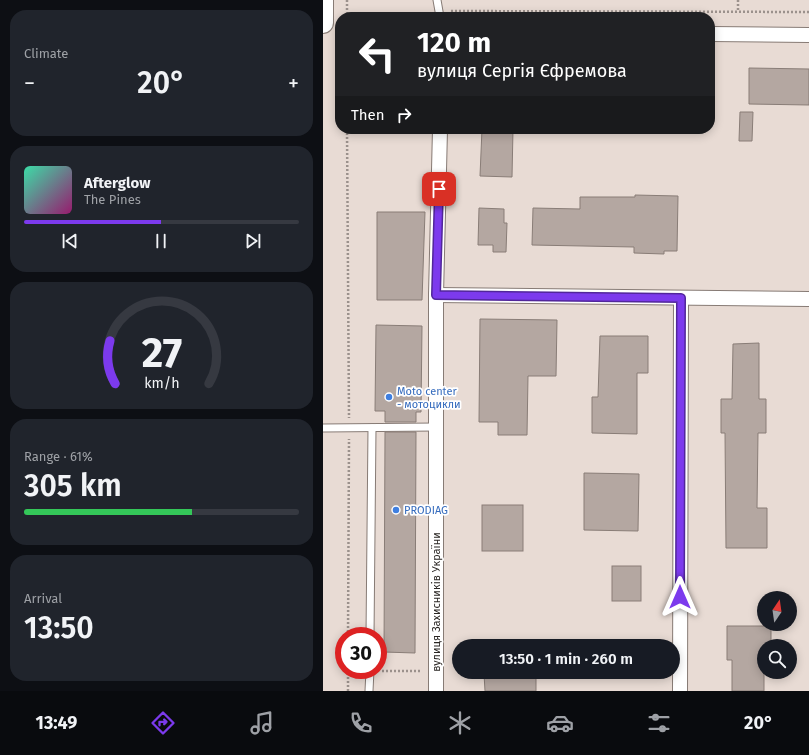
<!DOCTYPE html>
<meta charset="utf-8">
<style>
body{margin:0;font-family:"Fira Sans",sans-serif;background:#20242c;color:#f1f3f6;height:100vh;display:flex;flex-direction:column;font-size:15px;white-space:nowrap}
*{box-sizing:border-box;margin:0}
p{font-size:13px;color:#9ea1a6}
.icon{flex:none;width:22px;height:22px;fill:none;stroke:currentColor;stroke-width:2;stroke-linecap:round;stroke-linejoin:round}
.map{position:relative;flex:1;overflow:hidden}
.drawer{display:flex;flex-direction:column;gap:10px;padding:10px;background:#0d0f14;width:323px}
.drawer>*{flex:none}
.guide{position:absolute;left:12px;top:12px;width:380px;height:122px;border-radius:16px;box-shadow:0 2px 10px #0003;background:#202124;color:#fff;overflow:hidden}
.needle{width:26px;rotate:13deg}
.buttons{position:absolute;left:434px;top:591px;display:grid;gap:8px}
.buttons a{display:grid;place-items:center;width:40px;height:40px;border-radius:50%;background:#171b24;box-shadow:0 2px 10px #0003;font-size:20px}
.speed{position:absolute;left:12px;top:627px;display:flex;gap:8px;font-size:20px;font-weight:700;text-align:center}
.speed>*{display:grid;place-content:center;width:52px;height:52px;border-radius:50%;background:#171b24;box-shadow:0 2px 10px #0003;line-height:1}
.speed .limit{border:6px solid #d22;background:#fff;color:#111}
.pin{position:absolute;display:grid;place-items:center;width:34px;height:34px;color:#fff;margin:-17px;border-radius:8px;box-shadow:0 2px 6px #0006}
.me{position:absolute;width:44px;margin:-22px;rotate:0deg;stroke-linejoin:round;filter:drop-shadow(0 0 3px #0008)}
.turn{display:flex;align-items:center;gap:14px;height:84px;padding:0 16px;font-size:18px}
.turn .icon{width:52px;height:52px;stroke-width:2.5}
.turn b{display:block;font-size:28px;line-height:34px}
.then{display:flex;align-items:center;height:38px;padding:0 16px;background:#0003;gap:8px;font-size:15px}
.big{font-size:30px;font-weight:600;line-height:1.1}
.drawer .tile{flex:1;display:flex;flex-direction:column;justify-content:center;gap:6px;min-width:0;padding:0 14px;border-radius:16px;background:#20242c}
.drawer .dial{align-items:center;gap:0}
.dial svg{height:104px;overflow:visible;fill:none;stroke:#363941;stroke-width:7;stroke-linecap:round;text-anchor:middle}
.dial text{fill:#f1f3f6;stroke:none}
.song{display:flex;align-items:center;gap:12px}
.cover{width:48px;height:48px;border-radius:6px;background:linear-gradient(135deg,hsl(160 70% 55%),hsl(320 70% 35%))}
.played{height:4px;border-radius:2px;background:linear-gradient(90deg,#7c3aed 50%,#363941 50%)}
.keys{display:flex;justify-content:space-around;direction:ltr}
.heat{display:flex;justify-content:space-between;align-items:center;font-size:22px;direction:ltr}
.charge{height:6px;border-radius:3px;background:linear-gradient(90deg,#34c759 61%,#363941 0)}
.trip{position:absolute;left:129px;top:639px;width:228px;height:40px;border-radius:20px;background:#171b24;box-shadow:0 2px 10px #0003;font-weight:600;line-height:40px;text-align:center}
.tabs{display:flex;height:64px;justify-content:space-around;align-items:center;background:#090b0e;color:#9ea1a6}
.tabs .icon{width:28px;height:28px}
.tabs .current{color:#7c3aed}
.tabs b{font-size:18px;color:#f1f3f6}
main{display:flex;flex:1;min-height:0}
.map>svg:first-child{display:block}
.building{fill:#b4a7a1;stroke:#897d77}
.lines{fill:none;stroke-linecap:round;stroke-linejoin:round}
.service-casing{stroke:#877b75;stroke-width:9}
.minor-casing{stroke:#877b75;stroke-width:16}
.secondary-casing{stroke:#877b75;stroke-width:22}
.path{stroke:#9b918c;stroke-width:2.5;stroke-dasharray:2 2;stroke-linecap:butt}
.service{stroke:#fff;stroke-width:7}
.minor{stroke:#fff;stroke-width:14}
.secondary{stroke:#fff;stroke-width:20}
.route-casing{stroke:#51269a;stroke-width:10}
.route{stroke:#7c3aed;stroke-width:7}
.shop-dot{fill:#3f7fe0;stroke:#fff;stroke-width:1.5}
.labels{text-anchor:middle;stroke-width:3.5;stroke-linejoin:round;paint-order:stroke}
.shop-label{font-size:11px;fill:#366cbe;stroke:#fff;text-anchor:start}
.street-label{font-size:11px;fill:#292522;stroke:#fff}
</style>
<main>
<section class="drawer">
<div class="tile"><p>Climate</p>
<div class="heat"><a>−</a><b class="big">20°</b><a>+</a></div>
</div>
<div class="tile">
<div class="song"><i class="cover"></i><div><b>Afterglow</b><p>The Pines</p></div></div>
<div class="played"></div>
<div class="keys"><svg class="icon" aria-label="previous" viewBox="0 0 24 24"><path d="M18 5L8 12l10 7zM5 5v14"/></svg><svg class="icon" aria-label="pause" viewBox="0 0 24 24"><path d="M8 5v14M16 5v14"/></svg><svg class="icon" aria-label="next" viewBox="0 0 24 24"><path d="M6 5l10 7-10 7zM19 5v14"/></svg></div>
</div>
<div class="tile dial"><svg viewBox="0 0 100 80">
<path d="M14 69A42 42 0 1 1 86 69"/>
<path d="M14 69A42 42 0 0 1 10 36" stroke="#7c3aed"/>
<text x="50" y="56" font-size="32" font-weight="700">27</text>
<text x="50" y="72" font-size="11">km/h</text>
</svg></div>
<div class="tile"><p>Range · 61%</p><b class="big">305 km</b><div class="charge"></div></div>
<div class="tile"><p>Arrival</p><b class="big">13:50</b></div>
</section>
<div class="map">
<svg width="486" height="691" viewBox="0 0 486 691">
<rect width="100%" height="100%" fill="#e8dbd4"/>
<!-- building -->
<g class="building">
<polygon points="426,68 486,69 486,105 426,104"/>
<polygon points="417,112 430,112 429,141 416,141"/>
<polygon points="159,129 190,129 189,177 157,176"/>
<polygon points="312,195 355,196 354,251 341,251 341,254 311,253 311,247 209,245 210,208 257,209 257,197 312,197"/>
<polygon points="156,208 181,209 181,223 184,223 183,252 170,252 170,245 155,245"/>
<polygon points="54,212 102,212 99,300 54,300"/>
<polygon points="157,319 234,320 233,376 205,376 204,435 175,435 175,422 156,422"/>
<polygon points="53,325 99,326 98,412 93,412 93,422 62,422 62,411 52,411"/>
<polygon points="277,336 325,336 325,373 314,373 314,434 269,433 269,397 275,397"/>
<polygon points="436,343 436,399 443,399 443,433 435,433 434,508 444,508 444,548 403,548 402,433 398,433 398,399 409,399 410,344"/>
<polygon points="62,432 93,432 92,653 61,652"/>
<polygon points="261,473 316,474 315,531 261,530"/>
<rect x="159" y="505" width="41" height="46"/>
<rect x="289" y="566" width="29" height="35"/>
<polygon points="404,626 448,626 448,646 441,646 441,691 409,691 409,660 404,660"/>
<polygon points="213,673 213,691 162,691 161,674"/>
</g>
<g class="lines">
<!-- service casing -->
<g class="service-casing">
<g id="service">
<polyline points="114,0 117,17"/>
<polyline points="0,428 113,427"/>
<polyline points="47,636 49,428"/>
<polyline points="46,691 47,670"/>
</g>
</g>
<!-- minor casing -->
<g class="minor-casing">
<g id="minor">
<polyline points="387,34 486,35"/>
<polyline points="113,295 486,299"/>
<polyline points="113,691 113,295 117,129"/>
<polyline points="357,691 358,298"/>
</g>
</g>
<!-- secondary casing -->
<g class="secondary-casing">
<polyline id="secondary" points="0,23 0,0"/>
</g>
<!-- path -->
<g class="path">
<polyline points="24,0 24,17"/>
<polyline points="415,0 415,11"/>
<polyline points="128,11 486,12"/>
<polyline points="24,129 26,418"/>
<polyline points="25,636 26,439"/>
<polyline points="59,671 98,671"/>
<polyline points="25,691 25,670"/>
</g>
<!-- service -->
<use href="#service" class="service"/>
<!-- minor -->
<use href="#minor" class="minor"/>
<!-- secondary -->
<use href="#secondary" class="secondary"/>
</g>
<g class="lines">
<!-- route casing -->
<g class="route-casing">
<polyline id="route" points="116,189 113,295 358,298 357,597"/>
</g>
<!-- route -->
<use href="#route" class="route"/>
</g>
<!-- markers -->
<g class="shop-dot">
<circle cx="66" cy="397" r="4"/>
<circle cx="73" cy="510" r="4"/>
</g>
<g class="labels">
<!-- shop labels -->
<g class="shop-label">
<text x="74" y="395">Moto center<tspan x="74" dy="13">- мотоцикли</tspan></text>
<text x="81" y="514">PRODIAG</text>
</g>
<!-- street labels -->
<g class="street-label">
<text transform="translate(113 602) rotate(-90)" y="4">вулиця Захисників України</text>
</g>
</g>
</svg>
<div class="buttons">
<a><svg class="needle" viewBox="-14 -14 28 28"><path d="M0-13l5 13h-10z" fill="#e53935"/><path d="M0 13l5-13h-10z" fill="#9ea1a6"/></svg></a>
<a><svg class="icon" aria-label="search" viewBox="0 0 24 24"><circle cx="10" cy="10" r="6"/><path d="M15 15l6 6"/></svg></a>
</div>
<div class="speed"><div class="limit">30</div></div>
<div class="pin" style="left:116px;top:189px;background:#d93025"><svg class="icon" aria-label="arrive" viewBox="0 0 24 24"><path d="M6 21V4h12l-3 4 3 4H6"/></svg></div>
<svg class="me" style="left:357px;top:597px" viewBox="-20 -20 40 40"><path d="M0-17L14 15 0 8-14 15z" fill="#7c3aed" stroke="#fff" stroke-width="4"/></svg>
<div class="trip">13:50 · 1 min · 260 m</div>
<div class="guide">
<div class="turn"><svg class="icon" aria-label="left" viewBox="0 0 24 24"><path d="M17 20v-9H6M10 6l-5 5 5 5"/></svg><div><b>120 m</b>вулиця Сергія Єфремова</div></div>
<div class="then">Then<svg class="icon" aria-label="right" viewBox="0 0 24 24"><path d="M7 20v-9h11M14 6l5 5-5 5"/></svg></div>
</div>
</div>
</main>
<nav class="tabs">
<b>13:49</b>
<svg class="icon current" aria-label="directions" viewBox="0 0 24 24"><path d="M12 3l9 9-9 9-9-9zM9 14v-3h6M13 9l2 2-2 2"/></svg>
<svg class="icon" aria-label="music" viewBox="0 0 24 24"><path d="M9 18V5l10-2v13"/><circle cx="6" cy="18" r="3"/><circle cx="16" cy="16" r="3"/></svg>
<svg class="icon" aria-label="phone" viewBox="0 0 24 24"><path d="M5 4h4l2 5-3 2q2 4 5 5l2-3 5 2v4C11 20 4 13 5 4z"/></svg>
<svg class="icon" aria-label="climate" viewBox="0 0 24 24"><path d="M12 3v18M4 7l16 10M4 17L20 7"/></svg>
<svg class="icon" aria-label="car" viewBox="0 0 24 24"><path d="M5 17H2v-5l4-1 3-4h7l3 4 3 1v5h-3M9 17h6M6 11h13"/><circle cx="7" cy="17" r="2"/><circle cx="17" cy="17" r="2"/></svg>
<svg class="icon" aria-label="filters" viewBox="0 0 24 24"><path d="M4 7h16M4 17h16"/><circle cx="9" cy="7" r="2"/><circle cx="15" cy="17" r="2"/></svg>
<b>20°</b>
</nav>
